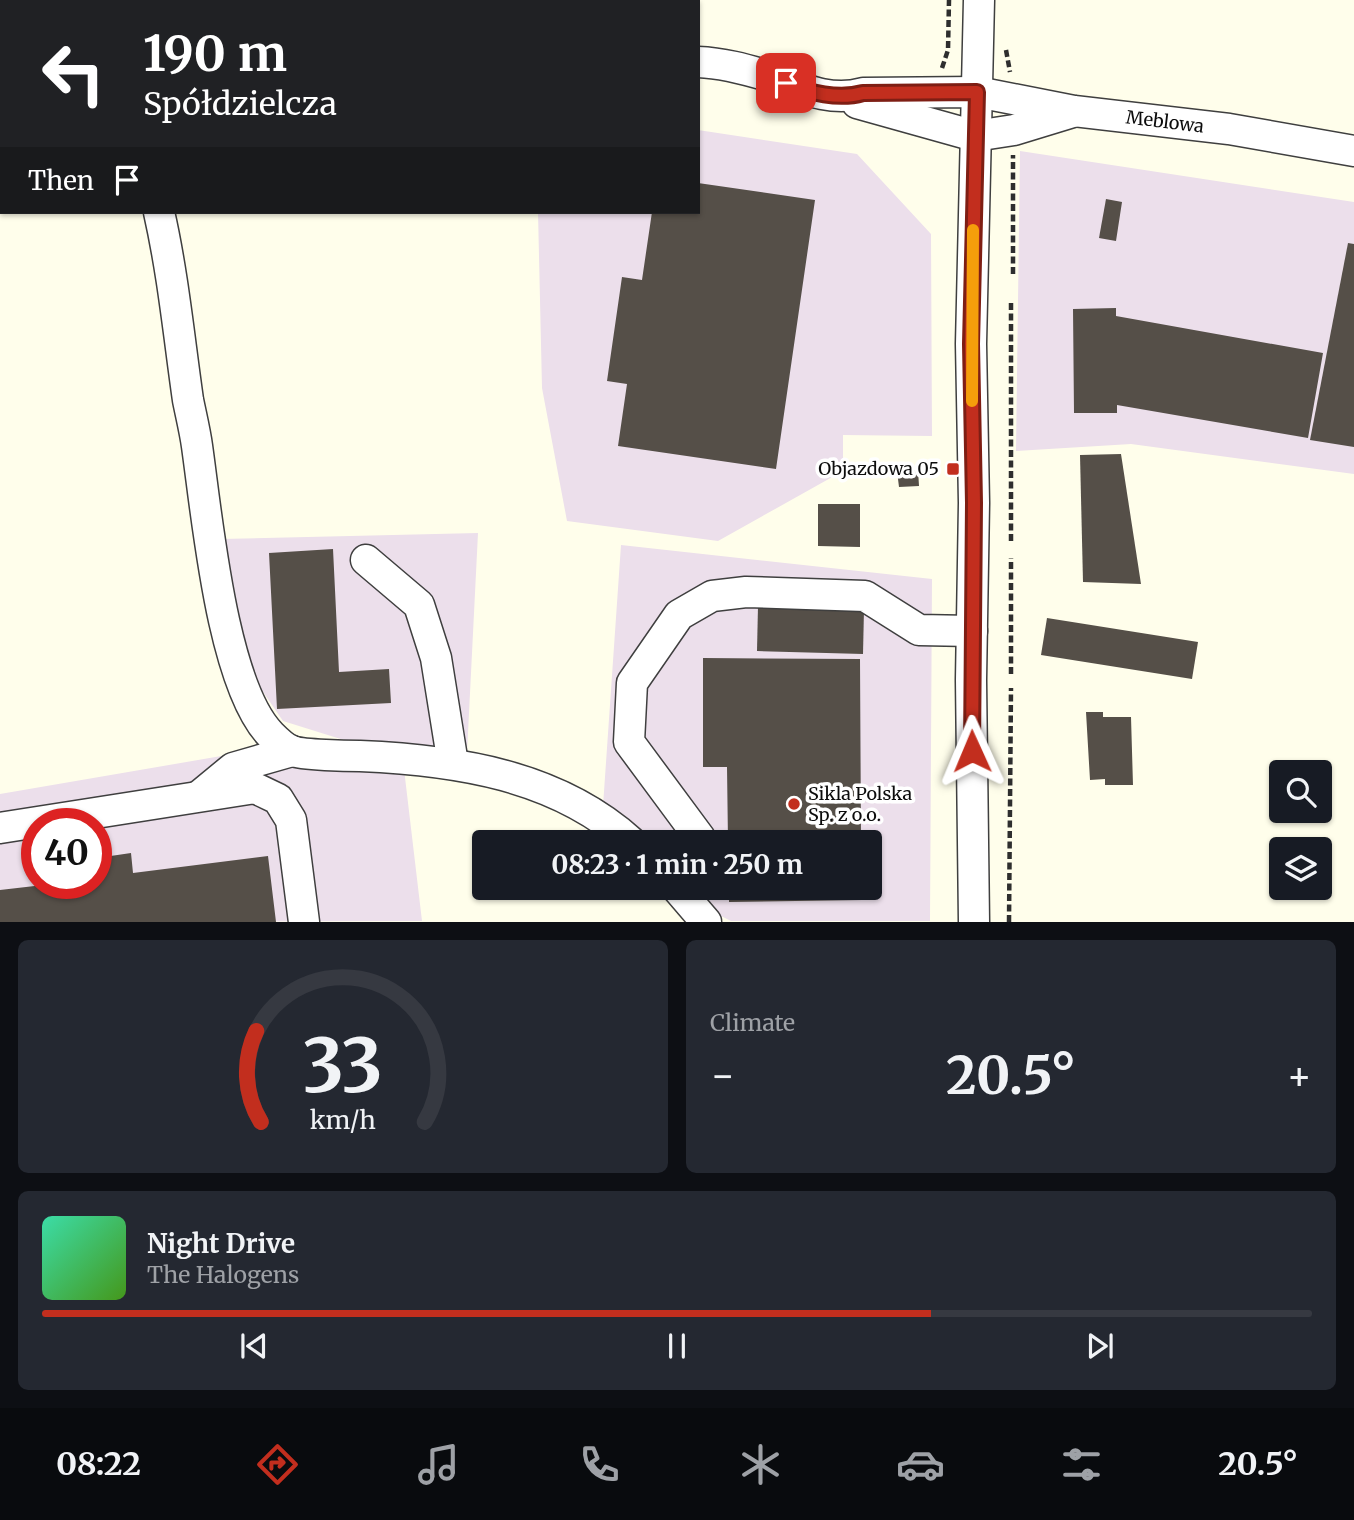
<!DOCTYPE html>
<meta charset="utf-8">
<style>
body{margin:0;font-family:Merriweather,serif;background:#242831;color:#f1f3f6;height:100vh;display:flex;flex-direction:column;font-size:26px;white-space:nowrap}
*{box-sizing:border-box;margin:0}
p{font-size:23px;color:#9ea1a6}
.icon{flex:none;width:38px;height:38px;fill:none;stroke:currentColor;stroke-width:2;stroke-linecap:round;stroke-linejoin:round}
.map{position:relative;height:922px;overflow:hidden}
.sheet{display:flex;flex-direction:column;gap:18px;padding:18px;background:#0d0f14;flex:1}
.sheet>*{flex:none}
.guide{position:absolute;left:0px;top:0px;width:700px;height:214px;box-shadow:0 2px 5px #0004;background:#202124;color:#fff;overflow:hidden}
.tools{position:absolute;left:1269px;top:760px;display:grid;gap:14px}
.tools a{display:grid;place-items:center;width:63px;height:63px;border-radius:7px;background:#171b24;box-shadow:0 2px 5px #0004;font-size:35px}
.speed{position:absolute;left:21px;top:808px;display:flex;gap:14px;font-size:35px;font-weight:700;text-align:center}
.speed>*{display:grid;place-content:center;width:91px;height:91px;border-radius:50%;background:#171b24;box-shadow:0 2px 5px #0004;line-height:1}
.speed .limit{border:10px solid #d22;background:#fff;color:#111}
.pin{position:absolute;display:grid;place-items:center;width:60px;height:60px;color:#fff;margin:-30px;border-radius:14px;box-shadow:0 4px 10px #0006}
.me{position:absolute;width:77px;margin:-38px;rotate:359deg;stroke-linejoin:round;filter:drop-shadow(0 0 5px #0008)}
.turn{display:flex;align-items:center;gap:24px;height:147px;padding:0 28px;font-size:32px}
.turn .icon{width:91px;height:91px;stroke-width:2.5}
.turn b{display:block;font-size:49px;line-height:60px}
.then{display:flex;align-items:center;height:66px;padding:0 28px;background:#0003;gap:14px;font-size:26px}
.big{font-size:52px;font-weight:700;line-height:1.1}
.sheet .tile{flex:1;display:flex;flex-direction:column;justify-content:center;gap:10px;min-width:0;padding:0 24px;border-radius:10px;background:#242831}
.sheet .dial{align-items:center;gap:0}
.dial svg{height:182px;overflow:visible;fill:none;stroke:#363941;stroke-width:7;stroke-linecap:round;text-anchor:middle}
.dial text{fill:#f1f3f6;stroke:none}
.song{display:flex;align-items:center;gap:21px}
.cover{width:84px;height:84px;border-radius:10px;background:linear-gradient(135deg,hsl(160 70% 55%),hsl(100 70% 35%))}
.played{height:7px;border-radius:4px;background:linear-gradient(90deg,#c22e1e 70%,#363941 70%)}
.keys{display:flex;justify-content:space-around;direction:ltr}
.heat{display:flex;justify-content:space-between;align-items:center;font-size:38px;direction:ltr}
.sheet .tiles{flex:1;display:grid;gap:18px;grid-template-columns:1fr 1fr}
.tile:last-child{grid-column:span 2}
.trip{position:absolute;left:472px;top:830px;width:410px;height:70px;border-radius:7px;background:#171b24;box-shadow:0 2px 5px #0004;font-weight:700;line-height:70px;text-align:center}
.dock{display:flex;height:112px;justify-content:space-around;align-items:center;background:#090b0e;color:#9ea1a6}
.dock .icon{width:49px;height:49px}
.dock .current{color:#c22e1e}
.dock b{font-size:32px;color:#f1f3f6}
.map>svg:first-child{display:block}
.industrial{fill:#ecdfeb;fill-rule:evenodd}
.building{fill:#554f48}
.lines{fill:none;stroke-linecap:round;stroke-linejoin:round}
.minor-casing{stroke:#3f3f3f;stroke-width:33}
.path{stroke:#2e2e2e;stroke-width:4.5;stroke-dasharray:7 3.5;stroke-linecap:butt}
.minor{stroke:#fff;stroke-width:30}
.route-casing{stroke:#7e1e14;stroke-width:18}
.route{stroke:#c22e1e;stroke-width:12}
.slow{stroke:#f59e0b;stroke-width:12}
.poi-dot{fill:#c22e1e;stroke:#fff;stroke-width:2.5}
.labels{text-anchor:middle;stroke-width:7;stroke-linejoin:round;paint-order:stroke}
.street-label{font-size:18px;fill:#0c0c0c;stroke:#fff}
.poi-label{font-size:18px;fill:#0c0c0c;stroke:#fff;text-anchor:end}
</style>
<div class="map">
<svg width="1354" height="922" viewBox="0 0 1354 922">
<rect width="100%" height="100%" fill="#fffeeb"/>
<!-- industrial -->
<g class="industrial">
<polygon points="698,130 857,154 931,234 932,436 843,435 843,471 718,541 567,521 542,388 538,212 698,212"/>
<polygon points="1020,151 1354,202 1354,474 1131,444 1016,451"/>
<polygon points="478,533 467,753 347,741 283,721 248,670 221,539"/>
<polygon points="621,545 932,579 930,921 731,921 713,912 688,887 870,887 870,842 641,842 603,806"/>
<path d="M268,748L404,769L422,921L0,922V794ZM37,824H96V884H37Z"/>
</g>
<!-- building -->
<g class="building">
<polygon points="698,183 815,200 776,469 618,446 627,384 607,381 622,277 642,280 652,212 698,212"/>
<polygon points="1106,199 1122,202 1116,241 1099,238"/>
<polygon points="1348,243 1354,244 1354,447 1310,440"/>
<polygon points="1116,308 1116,316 1323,353 1308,438 1117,405 1117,413 1074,413 1073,309"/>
<polygon points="1121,454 1141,584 1083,582 1080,455"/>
<polygon points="918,470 919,486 899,487 897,471"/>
<polygon points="818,504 860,504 860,547 818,546"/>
<polygon points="333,549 339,672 389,669 391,703 277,709 269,553"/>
<polygon points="758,606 864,609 863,654 757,651"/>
<polygon points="1047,618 1198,642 1192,679 1041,655"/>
<polygon points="703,658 860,659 861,842 728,842 727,767 703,767"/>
<polygon points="1086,712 1103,712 1103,717 1131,717 1133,785 1105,785 1105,779 1090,780"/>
<polygon points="131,853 133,873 268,856 276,922 0,922 0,890 52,884 96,884 96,878 100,878 97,858"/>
<polygon points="729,887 862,887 862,900 729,902"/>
</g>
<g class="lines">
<!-- minor casing -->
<g class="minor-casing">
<g id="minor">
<polyline points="0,62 2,62"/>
<path d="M698,62C723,63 745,69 768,76C799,87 830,103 863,93L977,92L1074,111L1229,129L1354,151"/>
<polyline points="857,103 975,136 1014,130 1073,112"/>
<path d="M159,212C173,274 179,337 188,400C191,415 195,431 197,446C207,516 222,685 271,735C276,740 286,749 292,751C303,755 347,756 360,756C456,760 557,775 631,842"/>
<polyline points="366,560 419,605 436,658 453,764"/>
<polyline points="199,796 233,768 292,751"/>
<polyline points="0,828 255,788 278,799 291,820 304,922"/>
<polyline points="700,838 629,742 632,683 679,615 712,596 746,592 865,596 919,630 972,631"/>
<polyline points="676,887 706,922"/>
<polyline points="974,922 971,680 974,503 971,344 979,0"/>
</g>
</g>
<!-- path -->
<g class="path">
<polyline points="80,0 80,2"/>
<polyline points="1006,50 1010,72"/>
<polyline points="942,68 948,50 949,0"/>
<polyline points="1013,274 1013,155"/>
<polyline points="1011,541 1011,302"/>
<polyline points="1011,674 1011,558"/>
<polyline points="1009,922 1011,688"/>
</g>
<!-- minor -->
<use href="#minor" class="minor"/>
</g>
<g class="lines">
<!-- route casing -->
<g class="route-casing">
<path id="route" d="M786,83C809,93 839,100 863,93L977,92L971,344L974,503L972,751"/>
</g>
<!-- route -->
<use href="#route" class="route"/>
<!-- slow -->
<polyline class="slow" points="972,401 973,230"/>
</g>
<!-- markers -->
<g class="poi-dot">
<rect x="946" y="462" width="14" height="14" rx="3.5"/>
<circle cx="794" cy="804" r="7"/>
</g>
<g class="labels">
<!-- street labels -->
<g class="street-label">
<text transform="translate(1165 122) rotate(7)" y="6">Meblowa</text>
</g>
<!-- poi labels -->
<g class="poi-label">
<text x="939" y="475">Objazdowa 05</text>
<text x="808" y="800" text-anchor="start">Sikla Polska<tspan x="808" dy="21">Sp. z o.o.</tspan></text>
</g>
</g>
</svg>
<div class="tools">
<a><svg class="icon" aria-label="search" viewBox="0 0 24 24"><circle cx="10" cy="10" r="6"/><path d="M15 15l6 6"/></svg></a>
<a><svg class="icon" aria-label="layers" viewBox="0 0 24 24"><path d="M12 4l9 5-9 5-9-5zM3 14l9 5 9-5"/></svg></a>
</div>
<div class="speed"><div class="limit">40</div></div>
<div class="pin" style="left:786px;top:83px;background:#d93025"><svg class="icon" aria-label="arrive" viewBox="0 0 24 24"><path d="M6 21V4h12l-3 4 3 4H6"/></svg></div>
<svg class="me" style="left:972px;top:751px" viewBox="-20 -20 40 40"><path d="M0-17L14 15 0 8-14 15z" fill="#c22e1e" stroke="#fff" stroke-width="4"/></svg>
<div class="trip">08:23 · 1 min · 250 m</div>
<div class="guide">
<div class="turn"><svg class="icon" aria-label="left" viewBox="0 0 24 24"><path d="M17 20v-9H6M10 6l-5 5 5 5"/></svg><div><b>190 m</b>Spółdzielcza</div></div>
<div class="then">Then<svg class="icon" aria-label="arrive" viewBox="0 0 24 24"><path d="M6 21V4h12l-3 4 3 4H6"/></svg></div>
</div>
</div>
<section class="sheet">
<div class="tiles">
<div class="tile dial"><svg viewBox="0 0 100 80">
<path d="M14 69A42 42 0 1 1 86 69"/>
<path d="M14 69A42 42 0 0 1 12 29" stroke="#c22e1e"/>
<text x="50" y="56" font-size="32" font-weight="700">33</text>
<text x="50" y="72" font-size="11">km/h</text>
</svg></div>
<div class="tile"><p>Climate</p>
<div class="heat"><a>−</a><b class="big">20.5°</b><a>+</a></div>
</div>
<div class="tile">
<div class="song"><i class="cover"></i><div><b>Night Drive</b><p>The Halogens</p></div></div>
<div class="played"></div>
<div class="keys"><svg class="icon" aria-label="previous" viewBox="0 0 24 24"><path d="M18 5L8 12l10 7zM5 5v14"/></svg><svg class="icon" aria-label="pause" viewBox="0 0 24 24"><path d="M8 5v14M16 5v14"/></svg><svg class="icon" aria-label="next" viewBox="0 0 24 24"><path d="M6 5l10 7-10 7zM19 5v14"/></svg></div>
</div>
</div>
</section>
<nav class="dock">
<b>08:22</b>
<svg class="icon current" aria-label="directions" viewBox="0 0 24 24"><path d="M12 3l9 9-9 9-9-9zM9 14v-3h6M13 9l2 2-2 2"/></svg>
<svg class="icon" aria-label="music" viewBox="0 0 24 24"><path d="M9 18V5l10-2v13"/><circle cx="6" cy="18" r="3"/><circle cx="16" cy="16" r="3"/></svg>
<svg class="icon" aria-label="phone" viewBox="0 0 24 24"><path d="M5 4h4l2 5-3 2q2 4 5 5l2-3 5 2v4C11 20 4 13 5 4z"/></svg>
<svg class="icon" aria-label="climate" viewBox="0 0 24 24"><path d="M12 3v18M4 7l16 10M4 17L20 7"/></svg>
<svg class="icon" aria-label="car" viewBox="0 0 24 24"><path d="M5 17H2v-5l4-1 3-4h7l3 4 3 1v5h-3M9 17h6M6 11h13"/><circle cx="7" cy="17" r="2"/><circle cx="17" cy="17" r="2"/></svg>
<svg class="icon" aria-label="filters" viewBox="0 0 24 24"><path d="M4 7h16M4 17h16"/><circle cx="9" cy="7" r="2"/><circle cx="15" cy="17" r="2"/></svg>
<b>20.5°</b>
</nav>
